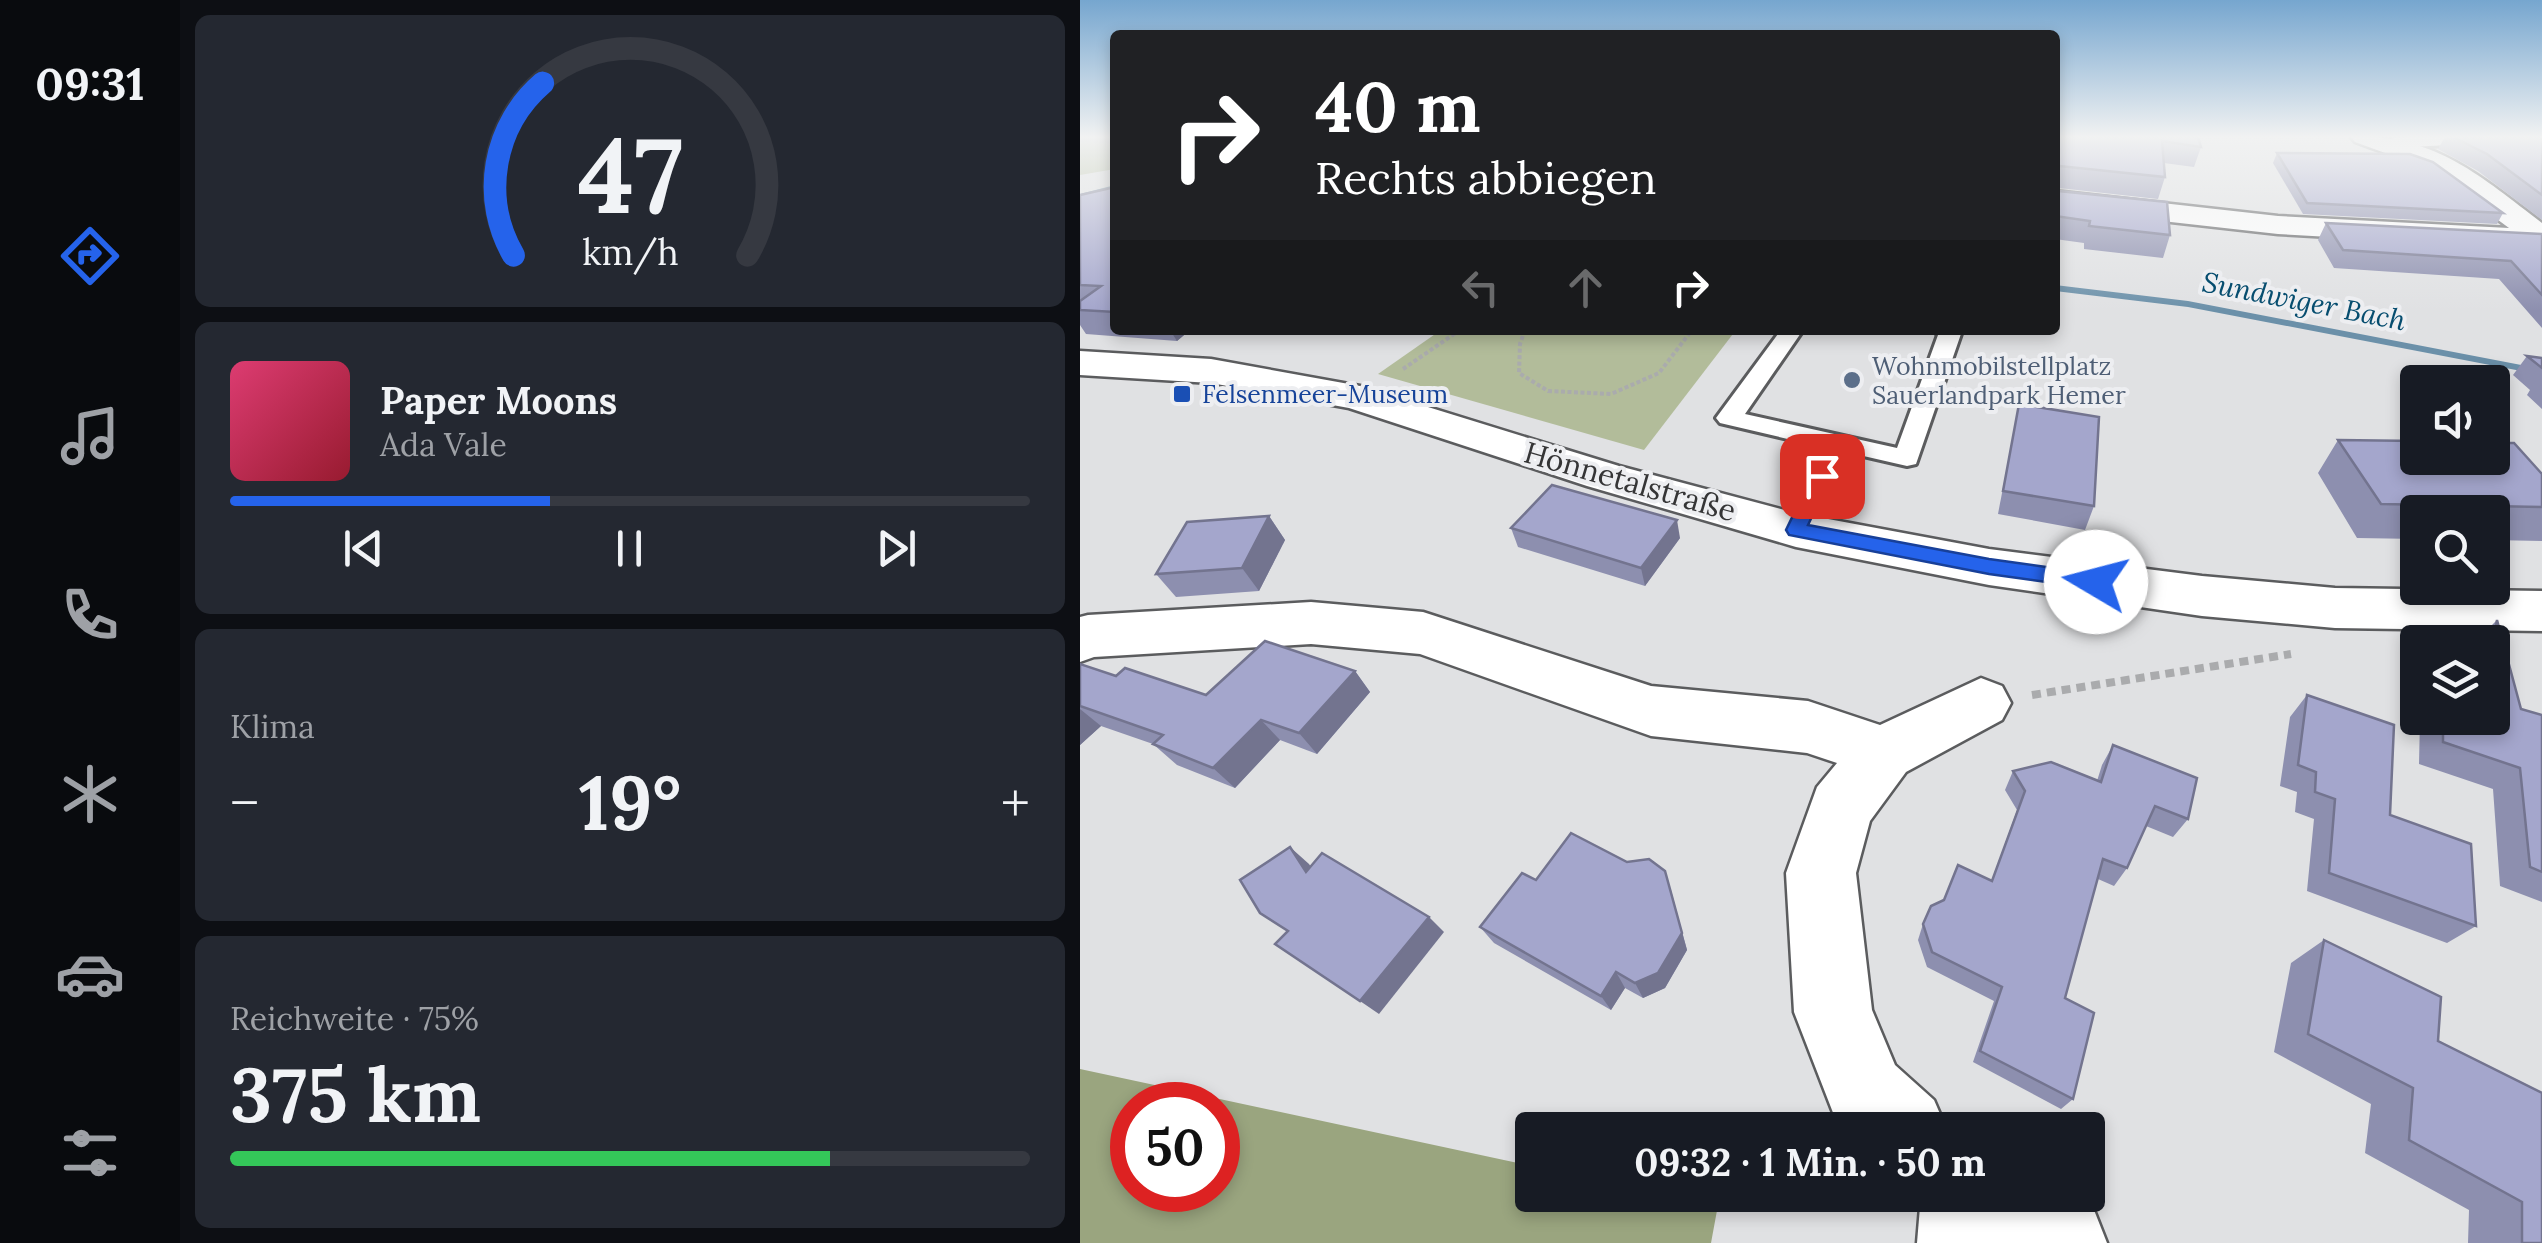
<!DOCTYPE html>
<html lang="de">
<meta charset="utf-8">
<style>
body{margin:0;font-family:Lora,serif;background:#242831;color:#f1f3f6;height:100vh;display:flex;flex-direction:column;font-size:38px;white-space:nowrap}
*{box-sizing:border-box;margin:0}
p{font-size:32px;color:#9ea1a6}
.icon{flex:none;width:55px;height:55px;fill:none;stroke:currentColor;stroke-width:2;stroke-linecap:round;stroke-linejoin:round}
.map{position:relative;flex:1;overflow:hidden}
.sheet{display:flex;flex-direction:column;gap:15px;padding:15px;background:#0d0f14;width:900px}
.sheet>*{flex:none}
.top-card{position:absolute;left:30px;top:30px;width:950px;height:305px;border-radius:10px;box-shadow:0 5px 15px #0003;background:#202124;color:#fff;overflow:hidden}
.controls{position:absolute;left:1320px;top:365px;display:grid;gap:20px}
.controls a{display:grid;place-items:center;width:110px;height:110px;border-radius:10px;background:#171b24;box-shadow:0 5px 15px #0003;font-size:50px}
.speed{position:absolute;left:30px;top:1082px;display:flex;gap:20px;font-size:50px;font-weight:700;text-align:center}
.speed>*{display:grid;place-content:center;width:130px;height:130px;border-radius:50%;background:#171b24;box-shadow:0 5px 15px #0003;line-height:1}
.speed .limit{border:15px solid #d22;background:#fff;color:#111}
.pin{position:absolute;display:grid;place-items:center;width:85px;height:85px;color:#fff;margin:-42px;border-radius:20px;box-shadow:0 5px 15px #0006}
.me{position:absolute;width:110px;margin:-55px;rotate:278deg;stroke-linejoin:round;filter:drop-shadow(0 0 8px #0008)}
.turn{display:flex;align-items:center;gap:35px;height:210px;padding:0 40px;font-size:45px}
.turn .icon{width:130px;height:130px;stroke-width:2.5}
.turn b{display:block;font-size:70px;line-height:85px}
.lanes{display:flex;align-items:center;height:95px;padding:0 40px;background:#0003;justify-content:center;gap:50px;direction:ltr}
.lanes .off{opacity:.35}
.big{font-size:75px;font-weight:700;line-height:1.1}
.sheet .tile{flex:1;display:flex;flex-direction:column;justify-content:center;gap:15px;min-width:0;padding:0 35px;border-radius:15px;background:#242831}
.sheet .dial{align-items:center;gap:0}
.dial svg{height:260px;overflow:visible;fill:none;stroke:#363941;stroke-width:7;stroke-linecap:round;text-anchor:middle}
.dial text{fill:#f1f3f6;stroke:none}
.song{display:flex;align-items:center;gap:30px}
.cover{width:120px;height:120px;border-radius:15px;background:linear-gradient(135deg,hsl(340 70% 55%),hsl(350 70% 35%))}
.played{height:10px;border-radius:5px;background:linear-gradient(90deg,#2563eb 40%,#363941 40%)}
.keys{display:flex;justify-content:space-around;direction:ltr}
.heat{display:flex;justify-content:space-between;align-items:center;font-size:55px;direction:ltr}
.charge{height:15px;border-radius:8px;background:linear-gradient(90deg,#34c759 75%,#363941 0)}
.trip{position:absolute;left:435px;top:1112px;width:590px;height:100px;border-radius:10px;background:#171b24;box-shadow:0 5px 15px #0003;font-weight:700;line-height:100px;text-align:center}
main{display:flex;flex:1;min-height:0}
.dock{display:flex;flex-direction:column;width:180px;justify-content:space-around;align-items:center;background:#090b0e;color:#9ea1a6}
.dock .icon{width:70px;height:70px}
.dock .current{color:#2563eb}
.dock b{font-size:45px;color:#f1f3f6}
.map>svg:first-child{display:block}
.green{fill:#b2bc9a}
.forest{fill:#9aa57f;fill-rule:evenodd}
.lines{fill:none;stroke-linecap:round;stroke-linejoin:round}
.stream{fill:#6b90a9;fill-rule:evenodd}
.service-casing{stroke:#5b5c5e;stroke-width:6}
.minor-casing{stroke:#5b5c5e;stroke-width:5}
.secondary-casing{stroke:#5b5c5e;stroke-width:5}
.path-far1{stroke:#aaabad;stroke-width:4;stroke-dasharray:4 2.5;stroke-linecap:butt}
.path{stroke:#aaabad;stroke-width:8;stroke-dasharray:9 6;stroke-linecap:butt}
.service{fill:#fff;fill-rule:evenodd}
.minor{fill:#fff;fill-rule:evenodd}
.secondary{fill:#fff;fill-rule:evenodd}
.wall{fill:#8d8faf}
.shaded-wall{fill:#73748f}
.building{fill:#a4a6cc;stroke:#73748f;stroke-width:2.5}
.route{fill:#2563eb;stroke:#184099;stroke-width:2.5}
.service-dot{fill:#5c6f8a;stroke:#edeef1;stroke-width:4}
.transit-dot{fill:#1a4fb4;stroke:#edeef1;stroke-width:4}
.labels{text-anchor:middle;stroke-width:8;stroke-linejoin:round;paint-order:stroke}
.far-service-label{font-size:25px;fill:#4e5e75;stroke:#edeef1;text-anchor:start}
.far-transit-label{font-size:25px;fill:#164399;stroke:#edeef1;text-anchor:start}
.far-water-label{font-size:28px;font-style:italic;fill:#064d6f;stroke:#edeef1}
.street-label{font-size:30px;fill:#353536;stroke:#edeef1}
</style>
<main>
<nav class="dock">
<b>09:31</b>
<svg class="icon current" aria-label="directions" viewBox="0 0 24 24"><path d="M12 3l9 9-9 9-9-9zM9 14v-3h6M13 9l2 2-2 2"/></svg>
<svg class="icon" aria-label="music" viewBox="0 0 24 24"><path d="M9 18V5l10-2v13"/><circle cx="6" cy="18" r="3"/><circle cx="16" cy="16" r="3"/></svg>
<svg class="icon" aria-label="phone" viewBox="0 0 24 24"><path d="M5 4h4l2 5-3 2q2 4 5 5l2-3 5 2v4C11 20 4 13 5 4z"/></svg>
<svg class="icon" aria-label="climate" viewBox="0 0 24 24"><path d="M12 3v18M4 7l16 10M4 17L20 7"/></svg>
<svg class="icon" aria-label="car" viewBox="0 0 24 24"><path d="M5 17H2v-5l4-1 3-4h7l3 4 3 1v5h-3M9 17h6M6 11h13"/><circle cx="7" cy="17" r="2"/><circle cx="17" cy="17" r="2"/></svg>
<svg class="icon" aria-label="filters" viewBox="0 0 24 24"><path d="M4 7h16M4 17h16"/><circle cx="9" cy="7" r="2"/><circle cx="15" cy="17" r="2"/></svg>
</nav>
<section class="sheet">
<div class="tile dial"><svg viewBox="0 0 100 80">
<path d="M14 69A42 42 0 1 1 86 69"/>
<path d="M14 69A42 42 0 0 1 23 16" stroke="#2563eb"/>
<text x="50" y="56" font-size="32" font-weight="700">47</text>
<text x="50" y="72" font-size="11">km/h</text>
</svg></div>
<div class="tile">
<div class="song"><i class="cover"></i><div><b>Paper Moons</b><p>Ada Vale</p></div></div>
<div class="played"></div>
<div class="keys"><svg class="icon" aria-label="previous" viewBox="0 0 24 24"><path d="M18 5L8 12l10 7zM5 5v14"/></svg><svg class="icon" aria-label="pause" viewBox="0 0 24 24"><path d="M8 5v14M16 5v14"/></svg><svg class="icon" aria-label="next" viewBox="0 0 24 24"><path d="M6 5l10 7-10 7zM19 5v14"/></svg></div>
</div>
<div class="tile"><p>Klima</p>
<div class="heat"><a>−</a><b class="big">19°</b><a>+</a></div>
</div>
<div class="tile"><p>Reichweite · 75%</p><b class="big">375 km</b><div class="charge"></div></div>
</section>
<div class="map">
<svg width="1462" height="1243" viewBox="0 0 1462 1243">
<rect width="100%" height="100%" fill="#e0e1e3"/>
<!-- green -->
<g class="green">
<polygon points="0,137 35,137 35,169 0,175"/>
<polygon points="361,330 656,330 564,450 298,374"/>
</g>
<!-- forest -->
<path class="forest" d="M0,1069L452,1166V1195H589L638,1205L631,1243H0ZM52,1105H138V1190H52Z"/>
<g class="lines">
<!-- stream -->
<g class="stream">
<polygon points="35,185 35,189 0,198 0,194"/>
<polygon points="975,285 1108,301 1462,369 1462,375 1108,307 975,291"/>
</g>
<!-- service casing -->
<g class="service-casing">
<g id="service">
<polygon points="1342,137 1429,137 1421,142 1313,148 1305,143 1313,138"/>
<polygon points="701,330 723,330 665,414 817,448 858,335 853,330 882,331 836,464 827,466 766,452 731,530 726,537 706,537 701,530 742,447 640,423 636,418"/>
</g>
</g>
<!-- minor casing -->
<g class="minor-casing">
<g id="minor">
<path d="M1271,137C1354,134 1399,175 1462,223V249L1198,234L975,209V191L1198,216L1429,228L1349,169L1275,142Z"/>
<polygon points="231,602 343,612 571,686 728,701 800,725 901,678 922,686 931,703 922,720 826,772 790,821 776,873 792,1010 815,1065 854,1100 867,1130 763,1130 757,1123 714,1012 706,873 737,787 757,763 727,753 571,736 340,654 231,644 14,657 0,662 0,617 8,615"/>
<polygon points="841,1195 986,1195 1014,1210 1027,1243 837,1243"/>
</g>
</g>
<!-- secondary casing -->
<g class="secondary-casing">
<polygon id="secondary" points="0,351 131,359 280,386 539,466 716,513 909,549 1122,576 1255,588 1462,591 1462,631 1255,628 1122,616 909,585 716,547 507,486 269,408 131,383 0,375"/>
</g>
<!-- path-far1 -->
<g class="path-far1">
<polyline points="0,140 35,142"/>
<polyline points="445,330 440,344 439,373 468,391 531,394 579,373 612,330"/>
<polyline points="323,369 380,330"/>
</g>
<!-- path -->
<polyline class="path" points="952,695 1211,654"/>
<!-- service -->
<use href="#service" class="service"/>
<!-- minor -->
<use href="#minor" class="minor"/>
<!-- secondary -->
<use href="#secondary" class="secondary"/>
</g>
<!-- wall -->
<g class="wall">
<polygon points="975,137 1118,137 1121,147 1114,167 1084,163 1085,177 1078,199 979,188 979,191 1090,235 1083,258 1004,249 1004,243 975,239"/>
<polygon points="1365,137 1462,137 1462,220 1398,171 1358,149"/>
<polygon points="1197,153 1423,213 1417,224 1223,214 1193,163"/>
<polygon points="35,187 35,330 110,330 97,341 6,334 0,325 0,195"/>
<polygon points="1246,223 1462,234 1462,328 1419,279 1254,268 1238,240"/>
<polygon points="1447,356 1462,358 1462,409 1447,395 1450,390 1433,375"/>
<polygon points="939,404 1014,506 1005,530 918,514"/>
<polygon points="1258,440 1462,474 1462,541 1412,540 1412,512 1338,512 1338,539 1277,538 1238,473"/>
<polygon points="189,516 205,540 179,591 96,597 76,574"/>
<polygon points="431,528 600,538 565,586 438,547"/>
<polygon points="1417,620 1441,709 1462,715 1462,902 1420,886 1413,789 1339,764 1340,718 1412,718 1412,642 1395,642"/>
<polygon points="0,664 36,676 126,695 275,671 290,692 237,754 200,740 155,788 97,765 73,744 21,726 0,745"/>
<polygon points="1227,695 1310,815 1396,926 1367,943 1227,891 1234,819 1215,812 1217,792 1200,786 1210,717"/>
<polygon points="1033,745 1108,819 1093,837 1066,826 1047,868 1034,886 1018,879 985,998 993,1099 981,1109 893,1062 914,1001 847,967 838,940 843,924 912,880 937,810 925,790 933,771 1017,781 1022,765"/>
<polygon points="456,880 591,890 607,950 585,988 563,998 545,988 531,1010 414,943 400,927"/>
<polygon points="1244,940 1358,1041 1462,1093 1462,1243 1388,1243 1389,1210 1285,1153 1291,1104 1194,1052 1211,963"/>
</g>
<!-- shaded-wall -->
<g class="shaded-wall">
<polygon points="90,330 110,330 97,341"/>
<polygon points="189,516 205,540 179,591 162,568"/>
<polygon points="597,520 600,538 565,586 561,568"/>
<polygon points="275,671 290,692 237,754 219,733"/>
<polygon points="0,709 21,726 0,745"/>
<polygon points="181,720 200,740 155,788 133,768"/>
<polygon points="210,847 229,864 245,888 226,872"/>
<polygon points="585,871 607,950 585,988 563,998 555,983"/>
<polygon points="349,917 364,932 299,1014 280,1001"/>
<polygon points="536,972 545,988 531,1010 521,996"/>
</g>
<!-- building -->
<g class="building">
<polygon points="975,137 1118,137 1121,147 1082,141 1085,177 980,166 976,170 979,191 1087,202 1090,235 1009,226 1010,221 975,216"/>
<polygon points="1373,137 1462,137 1462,195 1407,154"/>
<polygon points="1197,153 1330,154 1353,162 1423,213 1227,203"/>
<polygon points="35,187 35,312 0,310 0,301 21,286 0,285 0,195"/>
<polygon points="1246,223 1462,234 1462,295 1431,261 1263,250"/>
<polygon points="1447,356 1462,358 1462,368"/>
<polygon points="939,404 1019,417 1014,506 923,491"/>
<polygon points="1258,440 1338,441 1338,458 1412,458 1412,443 1434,443 1462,474 1462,507 1301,504"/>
<polygon points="472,485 597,520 561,568 431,528"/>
<polygon points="189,516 162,568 76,574 107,522"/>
<polygon points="1417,620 1441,709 1462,715 1462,872 1450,867 1440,768 1363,742 1363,718 1412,718 1412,651"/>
<polygon points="185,641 275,671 219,733 181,720 133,768 73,744 83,735 0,706 0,664 36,676 45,668 126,695"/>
<polygon points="1227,695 1314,725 1310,815 1391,844 1396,926 1249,873 1255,799 1235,792 1236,772 1218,765"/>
<polygon points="1033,745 1117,778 1108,819 1075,806 1047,868 1023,859 985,998 1014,1013 993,1099 900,1051 922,987 852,952 843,924 851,906 864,900 878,865 912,881 945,791 933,771 971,762 1021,782"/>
<polygon points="491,833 547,862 569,859 585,871 602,933 578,973 555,983 536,972 521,996 400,927 442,873 456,880"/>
<polygon points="210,847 226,872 242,853 349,917 280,1001 195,944 208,931 180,913 160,880"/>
<polygon points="1244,940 1361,997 1358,1041 1462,1093 1462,1243 1442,1243 1442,1202 1329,1140 1333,1088 1228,1034"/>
</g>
<!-- sky -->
<linearGradient id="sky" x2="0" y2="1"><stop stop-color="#76a6cf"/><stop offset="0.44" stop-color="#f1f2f2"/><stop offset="1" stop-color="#f1f2f2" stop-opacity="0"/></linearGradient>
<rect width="1462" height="311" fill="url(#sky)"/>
<!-- route -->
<polygon class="route" points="742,470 751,476 728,525 909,559 1016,574 1026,582 1016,589 909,574 709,535 706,530 732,476"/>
<!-- markers -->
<circle class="service-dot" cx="772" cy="380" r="10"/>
<rect class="transit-dot" x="92" y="384" width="20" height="20" rx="5"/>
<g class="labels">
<!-- far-service labels -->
<g class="far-service-label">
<text x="792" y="375">Wohnmobilstellplatz<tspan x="792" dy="29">Sauerlandpark Hemer</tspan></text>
</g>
<!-- far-transit labels -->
<g class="far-transit-label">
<text x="122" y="403">Felsenmeer-Museum</text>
</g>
<!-- far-water labels -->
<g class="far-water-label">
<text transform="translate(1224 301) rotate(11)" y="10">Sundwiger Bach</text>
</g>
<!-- street labels -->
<g class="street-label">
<text transform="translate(550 482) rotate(16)" y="10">Hönnetalstraße</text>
</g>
</g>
</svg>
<div class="controls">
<a><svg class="icon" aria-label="sound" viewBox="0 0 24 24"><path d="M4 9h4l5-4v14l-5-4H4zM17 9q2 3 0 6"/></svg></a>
<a><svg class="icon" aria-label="search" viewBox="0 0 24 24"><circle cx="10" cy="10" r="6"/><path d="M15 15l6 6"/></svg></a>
<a><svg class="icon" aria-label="layers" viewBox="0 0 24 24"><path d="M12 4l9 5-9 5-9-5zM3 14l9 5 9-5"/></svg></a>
</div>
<div class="speed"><div class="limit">50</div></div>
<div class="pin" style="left:742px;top:476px;background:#d93025"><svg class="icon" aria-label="arrive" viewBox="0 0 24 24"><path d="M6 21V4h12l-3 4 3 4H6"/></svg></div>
<svg class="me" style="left:1016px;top:582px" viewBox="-20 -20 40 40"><circle r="19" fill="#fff"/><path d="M0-13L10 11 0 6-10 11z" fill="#2563eb"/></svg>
<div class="trip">09:32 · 1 Min. · 50 m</div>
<div class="top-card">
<div class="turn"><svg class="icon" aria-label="right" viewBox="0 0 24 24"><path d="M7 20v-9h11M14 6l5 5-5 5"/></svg><div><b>40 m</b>Rechts abbiegen</div></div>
<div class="lanes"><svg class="icon off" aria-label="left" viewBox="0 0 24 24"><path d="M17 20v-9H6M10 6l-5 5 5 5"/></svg><svg class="icon off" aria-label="ahead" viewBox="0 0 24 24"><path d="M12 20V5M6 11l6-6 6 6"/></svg><svg class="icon" aria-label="right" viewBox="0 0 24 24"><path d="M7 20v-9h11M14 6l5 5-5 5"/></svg></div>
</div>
</div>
</main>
